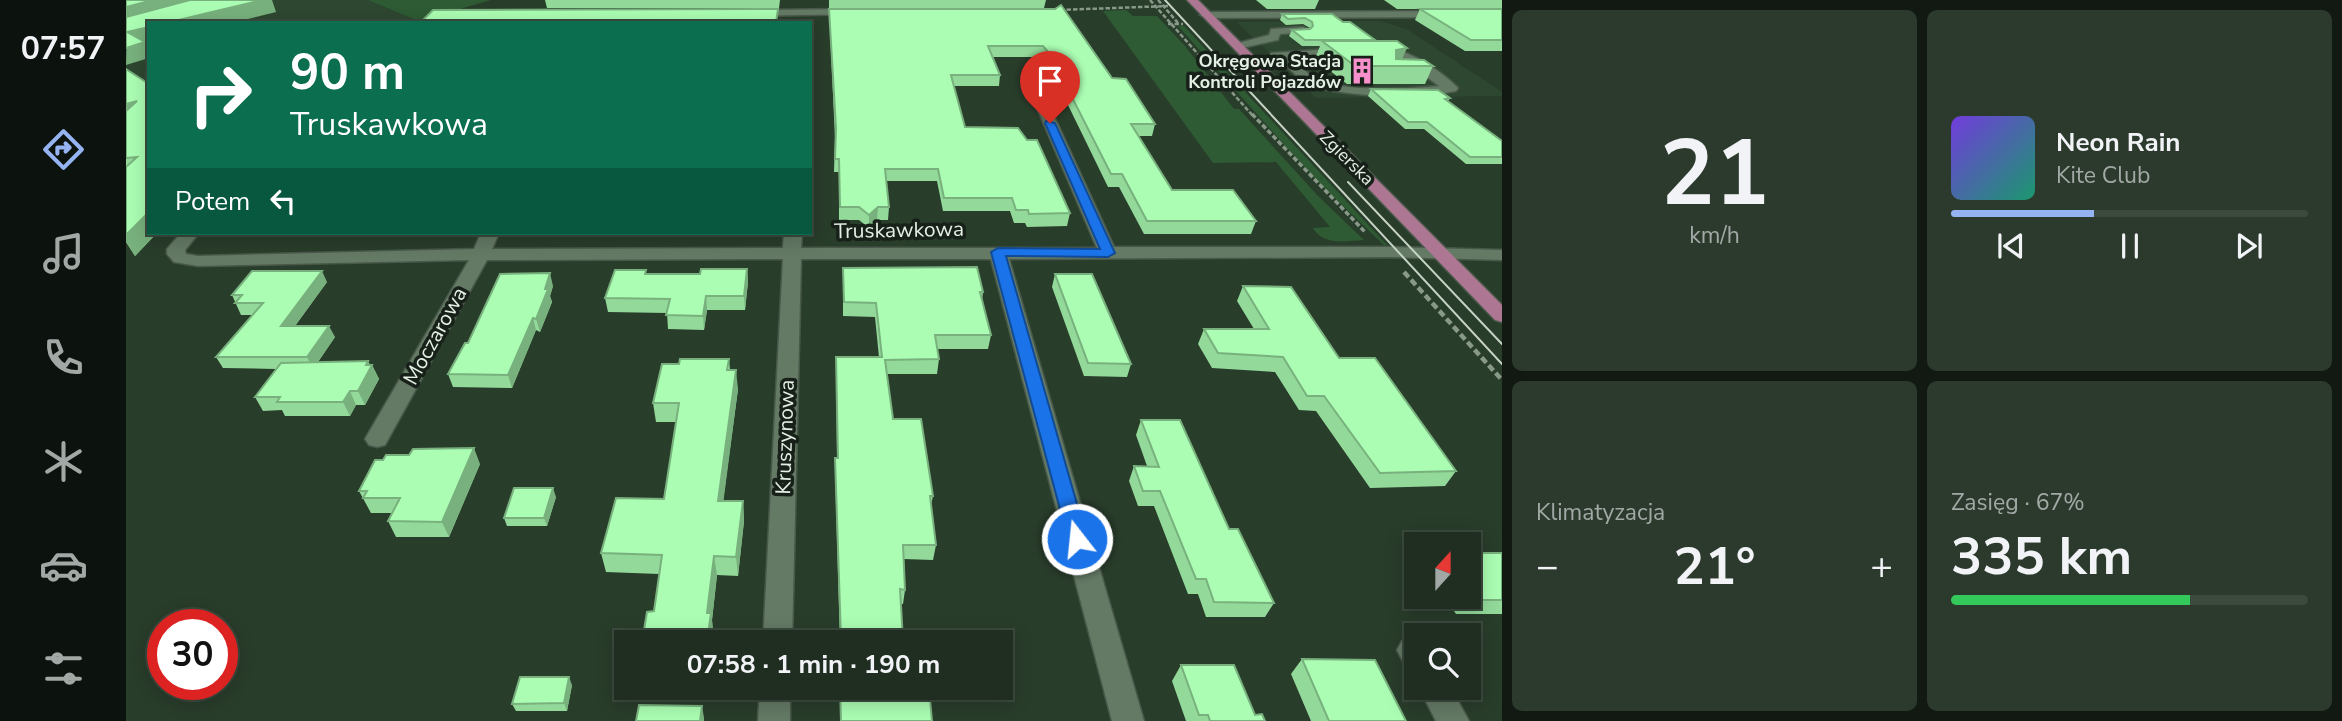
<!DOCTYPE html>
<html lang="pl">
<meta charset="utf-8">
<style>
body{margin:0;font-family:"Nunito Sans",sans-serif;background:#2c3a2d;color:#f1f3f6;height:100vh;display:flex;flex-direction:column;font-size:26px;white-space:nowrap}
*{box-sizing:border-box;margin:0}
p{font-size:23px;color:#a1a8a5}
.icon{flex:none;width:38px;height:38px;fill:none;stroke:currentColor;stroke-width:2;stroke-linecap:round;stroke-linejoin:round}
.map{position:relative;flex:1;overflow:hidden}
.drawer{display:flex;flex-direction:column;gap:10px;padding:10px;background:#111912;width:840px}
.drawer>*{flex:none}
.hud{position:absolute;left:21px;top:21px;width:665px;height:214px;border-radius:0px;box-shadow:0 4px 18px #0003,0 0 0 2px #3c4a3e;background:#0b6e4f;color:#fff;overflow:hidden}
.needle{width:46px;rotate:21deg}
.tools{position:absolute;left:1278px;top:532px;display:grid;gap:14px}
.tools a{display:grid;place-items:center;width:77px;height:77px;border-radius:0px;background:#1f2e20;box-shadow:0 4px 18px #0003,0 0 0 2px #3c4a3e;font-size:35px}
.speed{position:absolute;left:21px;top:609px;display:flex;gap:14px;font-size:35px;font-weight:700;text-align:center}
.speed>*{display:grid;place-content:center;width:91px;height:91px;border-radius:50%;background:#1f2e20;box-shadow:0 4px 18px #0003,0 0 0 2px #3c4a3e;line-height:1}
.speed .limit{border:10px solid #d22;background:#fff;color:#111}
.pin{position:absolute;display:grid;place-items:center;width:60px;height:60px;color:#fff;margin:-72px -30px;border-radius:50% 50% 50% 0;rotate:-45deg;box-shadow:0 0 7px #0007}
.pin .icon{rotate:45deg}
.me{position:absolute;width:77px;margin:-38px;rotate:344deg;stroke-linejoin:round;filter:drop-shadow(0 0 5px #0008)}
.turn{display:flex;align-items:center;gap:24px;height:147px;padding:0 28px;font-size:32px}
.turn .icon{width:91px;height:91px;stroke-width:2.5}
.turn b{display:block;font-size:49px;line-height:60px}
.then{display:flex;align-items:center;height:66px;padding:0 28px;background:#0003;gap:14px;font-size:26px}
.big{font-size:52px;font-weight:700;line-height:1.1}
.drawer .tile{flex:1;display:flex;flex-direction:column;justify-content:center;gap:10px;min-width:0;padding:0 24px;border-radius:10px;background:#2c3a2d}
.drawer .dial{align-items:center;gap:0}
.dial b{font-size:91px;line-height:1}
.song{display:flex;align-items:center;gap:21px}
.cover{width:84px;height:84px;border-radius:10px;background:linear-gradient(135deg,hsl(260 70% 55%),hsl(160 70% 35%))}
.played{height:7px;border-radius:4px;background:linear-gradient(90deg,#95b2f1 40%,#3c4a3e 40%)}
.keys{display:flex;justify-content:space-around;direction:ltr}
.heat{display:flex;justify-content:space-between;align-items:center;font-size:38px;direction:ltr}
.charge{height:10px;border-radius:5px;background:linear-gradient(90deg,#34c759 67%,#3c4a3e 0)}
.drawer .tiles{flex:1;display:grid;gap:10px;grid-template-columns:repeat(2,1fr)}
.trip{position:absolute;left:488px;top:630px;width:399px;height:70px;border-radius:0px;background:#1f2e20;box-shadow:0 4px 18px #0003,0 0 0 2px #3c4a3e;font-weight:700;line-height:70px;text-align:center}
main{display:flex;flex:1;min-height:0}
.tabs{display:flex;flex-direction:column;width:126px;justify-content:space-around;align-items:center;background:#0c120d;color:#a1a8a5}
.tabs .icon{width:49px;height:49px}
.tabs .on{color:#95b2f1}
.tabs b{font-size:32px;color:#f1f3f6}
.map>svg:first-child{display:block}
.built{fill:#2e4730}
.green{fill:#2e5b33}
.lines{fill:none;stroke-linecap:round;stroke-linejoin:round}
.minor-casing{stroke:#485849;stroke-width:3}
.major-casing{stroke:#485849;stroke-width:3}
.path-far2{stroke:#889889;stroke-width:2.5;stroke-dasharray:4.5 2;stroke-linecap:butt}
.path-far1{stroke:#889889;stroke-width:3.5;stroke-dasharray:5 2.5;stroke-linecap:butt}
.path{stroke:#889889;stroke-width:4.5;stroke-dasharray:7 3.5;stroke-linecap:butt}
.minor{fill:#647a65;fill-rule:evenodd}
.major{fill:#ad7793;fill-rule:evenodd}
.tram{stroke:#c5d2c5;stroke-width:2}
.wall{fill:#93da9a}
.shaded-wall{fill:#78b17d}
.building{fill:#abfdb3;stroke:#78b17d;stroke-width:2}
.route{fill:#1a73e8;stroke:#114b97;stroke-width:2}
.labels{text-anchor:middle;stroke-width:7;stroke-linejoin:round;paint-order:stroke}
.far-poi-label{font-size:18px;font-weight:bold;fill:#e4f0e4;stroke:#182119;text-anchor:end}
.far-street-label{font-size:18px;fill:#e4f0e4;stroke:#182119}
.street-label{font-size:21px;fill:#e4f0e4;stroke:#182119}
</style>
<main>
<nav class="tabs">
<b>07:57</b>
<svg class="icon on" aria-label="directions" viewBox="0 0 24 24"><path d="M12 3l9 9-9 9-9-9zM9 14v-3h6M13 9l2 2-2 2"/></svg>
<svg class="icon" aria-label="music" viewBox="0 0 24 24"><path d="M9 18V5l10-2v13"/><circle cx="6" cy="18" r="3"/><circle cx="16" cy="16" r="3"/></svg>
<svg class="icon" aria-label="phone" viewBox="0 0 24 24"><path d="M5 4h4l2 5-3 2q2 4 5 5l2-3 5 2v4C11 20 4 13 5 4z"/></svg>
<svg class="icon" aria-label="climate" viewBox="0 0 24 24"><path d="M12 3v18M4 7l16 10M4 17L20 7"/></svg>
<svg class="icon" aria-label="car" viewBox="0 0 24 24"><path d="M5 17H2v-5l4-1 3-4h7l3 4 3 1v5h-3M9 17h6M6 11h13"/><circle cx="7" cy="17" r="2"/><circle cx="17" cy="17" r="2"/></svg>
<svg class="icon" aria-label="filters" viewBox="0 0 24 24"><path d="M4 7h16M4 17h16"/><circle cx="9" cy="7" r="2"/><circle cx="15" cy="17" r="2"/></svg>
</nav>
<div class="map">
<svg width="1376" height="721" viewBox="0 0 1376 721">
<rect width="100%" height="100%" fill="#293d2b"/>
<!-- built -->
<g class="built">
<polygon points="0,0 242,0 292,21 23,23 23,95 0,102"/>
<polygon points="1255,21 1282,30 1376,92 1376,96 1190,98 1111,22"/>
</g>
<!-- green -->
<g class="green">
<polygon points="242,0 365,0 292,21"/>
<path d="M1000,10L1007,16H1031L1059,46L1108,109H1113L1192,196L1238,240C1218,241 1198,246 1187,228L1204,227L1150,162L1087,163L977,11Z"/>
<polygon points="1052,26 1058,26 1261,245 1258,245 1190,180"/>
</g>
<g class="lines">
<!-- minor casing -->
<g class="minor-casing">
<g id="minor">
<polygon points="732,9 736,10 736,14 624,16 618,13 624,10"/>
<polygon points="1376,11 1376,17 1080,18 1074,15 1080,12"/>
<polygon points="1177,27 1183,30 1181,32 1154,34 1152,40 1111,49 1105,45 1143,35 1145,29"/>
<path d="M1220,48L1224,49V55L1167,58C1174,65 1183,76 1192,80C1219,92 1283,89 1313,86L1276,59L1253,56L1247,52C1267,37 1317,72 1332,88L1330,91C1293,99 1251,97 1214,92C1203,91 1192,87 1181,86C1168,85 1148,89 1138,81L1145,77L1173,78L1153,59H1145V53Z"/>
<polygon points="903,71 909,75 988,247 1265,247 1376,250 1376,260 1265,257 883,259 1018,721 986,721 865,259 675,259 666,642 637,642 657,259 361,260 259,445 251,447 243,445 239,439 343,260 72,266 48,262 41,254 41,249 55,233 73,233 59,250 60,254 72,256 348,249 355,233 373,233 366,249 657,248 658,233 676,233 675,248 971,248 897,75"/>
<polygon points="1286,637 1290,638 1290,670 1280,667 1271,650 1276,641"/>
<polygon points="634,688 664,688 664,721 632,721"/>
<polygon points="1293,688 1325,688 1343,721 1310,721"/>
</g>
</g>
<!-- major casing -->
<g class="major-casing">
<polygon id="major" points="1061,0 1072,0 1376,305 1376,322 1369,320"/>
</g>
<!-- path-far2 -->
<g class="path-far2">
<polyline points="1024,0 1127,116"/>
<polyline points="1032,0 1053,24"/>
<polyline points="934,10 1042,6"/>
<polyline points="1042,24 1057,24"/>
<polyline points="684,94 686,29"/>
</g>
<!-- path-far1 -->
<polyline class="path-far1" points="1126,114 1240,233"/>
<!-- path -->
<polyline class="path" points="1278,272 1376,380"/>
<!-- minor -->
<use href="#minor" class="minor"/>
<!-- major -->
<use href="#major" class="major"/>
<!-- tram -->
<g class="tram">
<polyline points="1039,0 1376,364"/>
<polyline points="1222,182 1376,344"/>
</g>
</g>
<!-- wall -->
<g class="wall">
<polygon points="419,0 654,0 653,8 421,8"/>
<polygon points="703,0 920,0 918,8 703,8"/>
<polygon points="1130,0 1193,0 1189,9 1141,9"/>
<polygon points="1258,0 1376,0 1376,51 1339,51 1289,20 1294,9 1318,9 1271,9"/>
<polygon points="703,9 929,9 986,78 1029,124 1026,136 1013,136 1046,190 1130,221 1125,234 1018,234 993,187 982,187 922,64 915,57 867,57 874,75 873,86 827,86 839,127 944,213 941,226 901,227 899,223 888,223 884,211 817,211 811,181 760,181 763,207 762,220 751,220 743,228 733,220 713,220 713,172 708,172 709,138"/>
<polygon points="1156,14 1217,22 1249,40 1248,41 1276,59 1307,66 1299,84 1221,84 1189,59 1194,46 1176,46 1163,36 1166,30 1184,28 1177,24 1160,25 1154,20"/>
<polygon points="0,69 23,233 31,233 9,256 0,242"/>
<polygon points="1245,89 1324,98 1322,101 1376,141 1376,164 1340,164 1298,129 1279,129 1242,96"/>
<polygon points="143,233 198,233 195,236 145,237"/>
<polygon points="717,268 857,292 856,300 865,335 862,349 811,349 813,359 811,374 761,374 767,419 807,496 805,505 810,545 807,560 778,559 779,590 777,604 775,604 776,642 714,642 709,472 709,458 711,458 710,357 753,357 749,317 717,316"/>
<polygon points="621,269 622,282 619,310 581,310 578,330 542,329 541,313 482,312 479,298 521,274 574,274"/>
<polygon points="929,274 1005,364 1001,377 958,376 926,287"/>
<polygon points="201,282 169,326 209,337 192,362 242,361 244,365 246,365 253,379 239,405 230,405 224,416 159,416 156,410 137,411 129,397 150,369 97,368 90,357 127,315 115,315 106,295"/>
<polygon points="427,286 424,296 426,302 414,332 410,330 386,388 327,387 322,374 342,343"/>
<polygon points="1117,286 1213,358 1330,471 1319,486 1244,488 1190,411 1173,410 1149,372 1086,368 1072,344 1078,329 1128,329 1111,301"/>
<polygon points="603,359 604,370 612,389 597,501 617,501 618,521 612,576 591,575 586,620 587,632 528,611 533,574 480,572 475,553 538,499 550,422 530,422 527,403 553,364"/>
<polygon points="1015,420 1103,529 1148,603 1139,617 1080,617 1072,594 1062,594 1028,506 1012,506 1003,481 1008,466 1021,466 1010,435"/>
<polygon points="354,464 323,537 270,537 262,521 266,513 245,513 233,491"/>
<polygon points="430,497 421,526 381,526 378,518"/>
<polygon points="1376,553 1376,614 1330,614 1319,597 1342,597"/>
<polygon points="1176,659 1280,721 1185,721 1165,674"/>
<polygon points="1055,665 1129,715 1139,721 1060,721 1046,681"/>
<polygon points="446,685 441,711 390,711 386,704"/>
</g>
<!-- shaded-wall -->
<g class="shaded-wall">
<polygon points="27,0 84,0 0,23 0,7"/>
<polygon points="136,0 146,0 150,12 106,23 40,23"/>
<polygon points="23,27 23,43 20,44 23,49 23,58 0,65 1,32"/>
<polygon points="1281,48 1273,66 1263,66 1270,50"/>
<polygon points="11,101 0,123 0,104"/>
<polygon points="752,207 751,220 743,228 743,215"/>
<polygon points="23,212 23,233 31,233 9,256 0,242 0,235"/>
<polygon points="621,269 622,282 619,310 618,296"/>
<polygon points="196,271 201,282 161,337 155,326"/>
<polygon points="424,273 427,286 424,296 426,302 414,332 410,319"/>
<polygon points="580,296 581,310 578,330 577,316"/>
<polygon points="407,318 410,330 386,388 382,375"/>
<polygon points="203,326 209,337 187,369 181,357"/>
<polygon points="242,361 245,367 246,365 253,379 239,405 232,391"/>
<polygon points="610,370 612,389 595,520 592,501"/>
<polygon points="224,391 230,405 224,416 217,402"/>
<polygon points="348,448 354,464 323,537 316,522"/>
<polygon points="427,488 430,497 421,526 418,518"/>
<polygon points="617,501 618,521 612,576 610,557"/>
<polygon points="588,556 591,575 586,620 587,632 586,642 581,642 581,613"/>
<polygon points="443,677 446,685 441,711 438,703"/>
<polygon points="576,706 578,718 578,721 574,721"/>
</g>
<!-- building -->
<g class="building">
<polygon points="0,0 27,0 0,7"/>
<polygon points="64,0 136,0 40,23 23,23 23,27 1,32 19,42 0,48 0,17"/>
<polygon points="935,5 986,78 1000,79 1029,124 1005,124 1046,190 1107,190 1130,221 1021,221 996,174 985,174 924,54 917,46 862,46 874,75 825,75 826,79 839,127 892,128 901,140 911,140 944,213 903,214 902,210 890,210 886,198 818,198 812,169 759,169 763,207 752,207 743,215 733,207 714,207 713,159 709,159 710,128 703,9 929,9"/>
<polygon points="652,9 650,23 294,23 307,10"/>
<polygon points="1294,9 1376,9 1376,40 1345,40"/>
<polygon points="1156,14 1206,14 1217,22 1224,22 1249,40 1179,40 1166,30 1184,29 1187,26 1186,22 1179,18 1162,19"/>
<polygon points="1196,41 1271,41 1281,48 1270,50 1270,59 1298,60 1307,66 1229,66"/>
<polygon points="0,69 23,84 23,212 0,235 0,167 11,157 0,158 0,111 11,101 0,104"/>
<polygon points="1245,89 1312,90 1324,98 1319,99 1376,141 1376,157 1344,157 1301,122 1282,122"/>
<polygon points="851,267 857,292 854,292 865,335 809,335 813,359 759,360 767,419 795,419 807,496 804,496 810,545 777,545 779,590 774,589 777,640 715,639 709,458 712,458 710,357 756,357 750,303 718,302 717,268"/>
<polygon points="575,269 621,269 618,296 580,296 577,316 540,315 544,299 479,298 489,270 520,270 519,274 574,274"/>
<polygon points="126,271 196,271 155,326 203,326 181,357 90,357 137,303 109,303 116,295 106,295"/>
<polygon points="424,273 419,289 422,289 410,319 407,318 382,375 322,374 339,343 342,343 374,274"/>
<polygon points="929,274 966,274 1005,364 962,363"/>
<polygon points="1117,286 1165,287 1213,358 1249,358 1330,471 1254,473 1198,396 1181,396 1157,357 1092,353 1078,329 1143,329"/>
<polygon points="554,359 603,359 601,370 610,370 592,501 617,501 610,557 588,556 581,613 585,613 581,642 516,642 521,612 528,611 536,555 475,553 490,498 538,499 553,403 527,403 536,364 553,364"/>
<polygon points="242,361 240,365 246,365 232,391 224,391 217,402 151,402 154,397 129,397 155,363"/>
<polygon points="1015,420 1054,420 1103,529 1112,529 1148,603 1088,602 1080,579 1070,579 1034,491 1017,491 1008,466 1033,467"/>
<polygon points="348,448 316,522 262,521 274,498 237,498 241,491 233,491 249,460 257,460 260,455 283,455 287,449"/>
<polygon points="388,488 427,488 418,518 378,518"/>
<polygon points="1342,553 1376,553 1376,600 1343,600 1341,597 1342,597"/>
<polygon points="1176,659 1249,660 1280,721 1203,721"/>
<polygon points="1055,665 1108,665 1129,715 1136,714 1139,721 1084,721 1082,715 1073,715"/>
<polygon points="394,677 443,677 438,703 386,704"/>
<polygon points="714,688 803,689 806,721 715,721"/>
<polygon points="513,705 576,706 574,721 510,721"/>
</g>
<!-- route -->
<polygon class="route" points="920,121 929,123 989,253 982,257 880,256 961,539 958,544 951,547 944,544 942,539 865,252 872,248 974,249 919,123"/>
<!-- icons -->
<defs>
<g id="building-bare" transform="scale(2.1)"><path d="M-4-6H4V6H1V3H-1V6H-4ZM-2.5-4.3h1.7v1.8h-1.7ZM.8-4.3h1.7v1.8H.8ZM-2.5-1h1.7V.8h-1.7ZM.8-1h1.7V.8H.8Z" fill="#f890cb" stroke="#182119" stroke-width="2.5" paint-order="stroke"/></g>
</defs>
<g fill-rule="evenodd">
<use href="#building-bare" x="1236" y="71"/>
</g>
<g class="labels">
<!-- far-poi labels -->
<g class="far-poi-label">
<text x="1215" y="67">Okręgowa Stacja<tspan x="1215" dy="21">Kontroli Pojazdów</tspan></text>
</g>
<!-- far-street labels -->
<g class="far-street-label">
<text transform="translate(1221 158) rotate(45)" y="6">Zgierska</text>
</g>
<!-- street labels -->
<g class="street-label">
<text transform="translate(773 230) rotate(-1)" y="7">Truskawkowa</text>
<text transform="translate(309 336) rotate(-61)" y="7">Moczarowa</text>
<text transform="translate(659 437) rotate(-88)" y="7">Kruszynowa</text>
</g>
</g>
</svg>
<div class="tools">
<a><svg class="needle" viewBox="-14 -14 28 28"><path d="M0-13l5 13h-10z" fill="#e53935"/><path d="M0 13l5-13h-10z" fill="#a1a8a5"/></svg></a>
<a><svg class="icon" aria-label="search" viewBox="0 0 24 24"><circle cx="10" cy="10" r="6"/><path d="M15 15l6 6"/></svg></a>
</div>
<div class="speed"><div class="limit">30</div></div>
<div class="pin" style="left:924px;top:123px;background:#d93025"><svg class="icon" aria-label="arrive" viewBox="0 0 24 24"><path d="M6 21V4h12l-3 4 3 4H6"/></svg></div>
<svg class="me" style="left:951px;top:539px" viewBox="-20 -20 40 40"><circle r="17" fill="#1a73e8" stroke="#fff" stroke-width="3"/><path d="M0-11L8 9 0 5-8 9z" fill="#fff"/></svg>
<div class="trip">07:58 · 1 min · 190 m</div>
<div class="hud">
<div class="turn"><svg class="icon" aria-label="right" viewBox="0 0 24 24"><path d="M7 20v-9h11M14 6l5 5-5 5"/></svg><div><b>90 m</b>Truskawkowa</div></div>
<div class="then">Potem<svg class="icon" aria-label="left" viewBox="0 0 24 24"><path d="M17 20v-9H6M10 6l-5 5 5 5"/></svg></div>
</div>
</div>
<section class="drawer">
<div class="tiles">
<div class="tile dial"><b>21</b><p>km/h</p></div>
<div class="tile">
<div class="song"><i class="cover"></i><div><b>Neon Rain</b><p>Kite Club</p></div></div>
<div class="played"></div>
<div class="keys"><svg class="icon" aria-label="previous" viewBox="0 0 24 24"><path d="M18 5L8 12l10 7zM5 5v14"/></svg><svg class="icon" aria-label="pause" viewBox="0 0 24 24"><path d="M8 5v14M16 5v14"/></svg><svg class="icon" aria-label="next" viewBox="0 0 24 24"><path d="M6 5l10 7-10 7zM19 5v14"/></svg></div>
</div>
<div class="tile"><p>Klimatyzacja</p>
<div class="heat"><a>−</a><b class="big">21°</b><a>+</a></div>
</div>
<div class="tile"><p>Zasięg · 67%</p><b class="big">335 km</b><div class="charge"></div></div>
</div>
</section>
</main>
